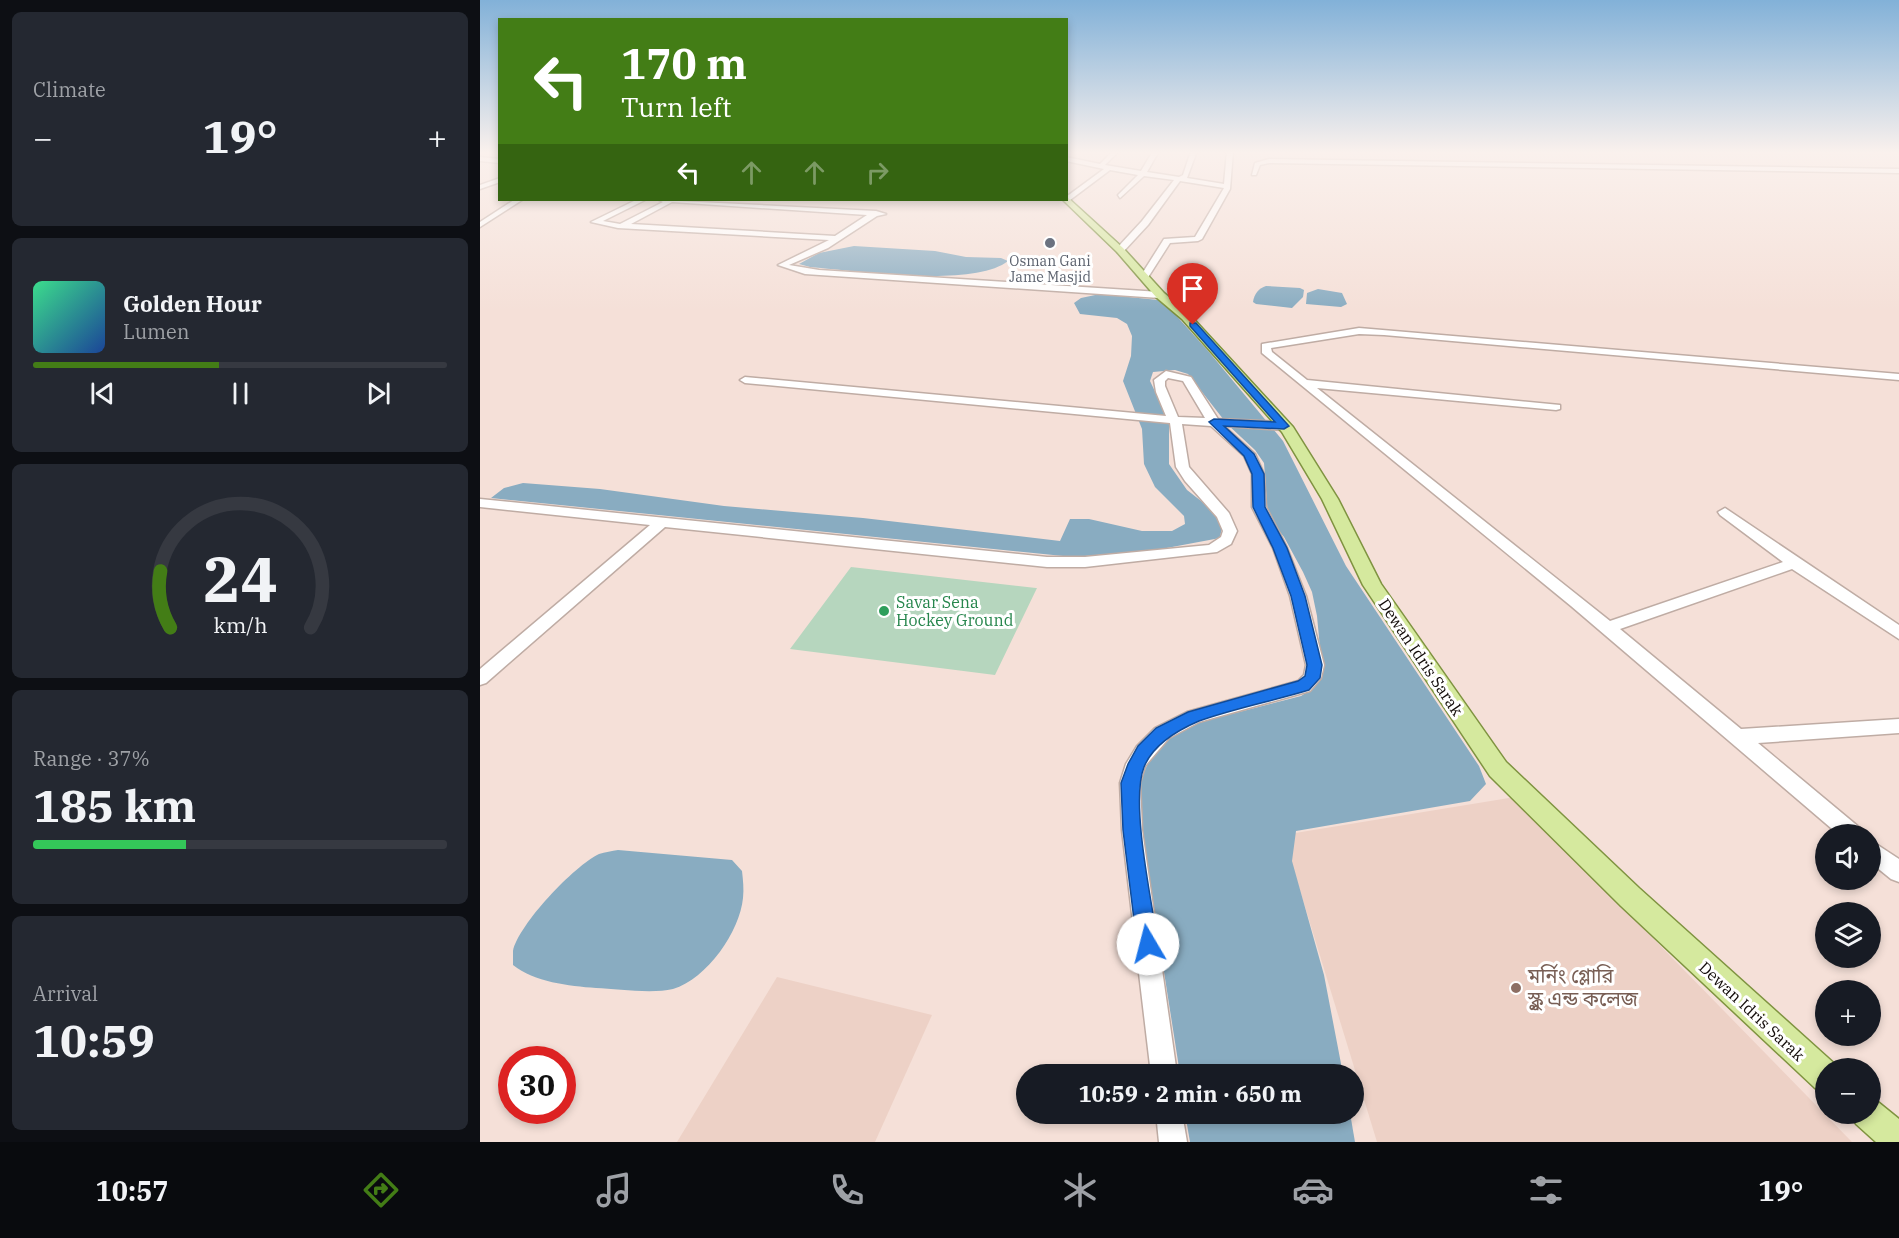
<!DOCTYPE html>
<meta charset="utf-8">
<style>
body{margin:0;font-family:"IBM Plex Serif","Noto Sans Bengali",serif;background:#242831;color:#f1f3f6;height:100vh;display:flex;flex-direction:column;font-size:22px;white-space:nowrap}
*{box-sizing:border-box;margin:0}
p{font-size:20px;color:#9ea1a6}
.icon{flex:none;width:33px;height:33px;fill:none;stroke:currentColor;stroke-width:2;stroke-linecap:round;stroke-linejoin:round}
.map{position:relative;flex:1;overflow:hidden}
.details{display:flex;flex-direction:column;gap:12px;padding:12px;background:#0d0f14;width:480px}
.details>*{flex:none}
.hud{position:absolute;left:18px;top:18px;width:570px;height:183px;border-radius:0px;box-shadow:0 3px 9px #0003;background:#437d16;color:#fff;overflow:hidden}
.buttons{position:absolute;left:1335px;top:824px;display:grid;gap:12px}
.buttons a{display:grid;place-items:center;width:66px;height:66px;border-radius:50%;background:#171b24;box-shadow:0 3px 9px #0003;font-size:30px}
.speed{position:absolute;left:18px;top:1046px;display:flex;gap:12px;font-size:30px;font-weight:700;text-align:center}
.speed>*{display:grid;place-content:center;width:78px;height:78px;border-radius:50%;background:#171b24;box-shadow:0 3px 9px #0003;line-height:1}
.speed .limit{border:9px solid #d22;background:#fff;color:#111}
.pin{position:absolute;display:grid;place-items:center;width:51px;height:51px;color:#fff;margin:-62px -26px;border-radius:50% 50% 50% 0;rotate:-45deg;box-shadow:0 0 6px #0007}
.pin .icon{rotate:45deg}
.me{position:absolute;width:66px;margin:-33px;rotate:352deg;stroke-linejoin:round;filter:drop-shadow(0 0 4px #0008)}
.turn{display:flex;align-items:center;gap:21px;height:126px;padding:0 24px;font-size:27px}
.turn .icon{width:78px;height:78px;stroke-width:2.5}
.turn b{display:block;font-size:42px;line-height:51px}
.lanes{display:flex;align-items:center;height:57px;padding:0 24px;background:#0003;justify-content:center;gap:30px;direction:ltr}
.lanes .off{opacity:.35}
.big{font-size:45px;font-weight:800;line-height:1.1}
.details .tile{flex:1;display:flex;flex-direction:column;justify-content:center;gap:9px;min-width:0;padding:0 21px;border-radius:9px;background:#242831}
.details .dial{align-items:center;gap:0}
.dial svg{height:156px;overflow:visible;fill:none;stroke:#363941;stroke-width:7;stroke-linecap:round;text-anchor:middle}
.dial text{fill:#f1f3f6;stroke:none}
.song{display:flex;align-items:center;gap:18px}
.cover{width:72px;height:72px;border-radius:9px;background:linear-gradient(135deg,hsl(150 70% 55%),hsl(220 70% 35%))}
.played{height:6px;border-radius:3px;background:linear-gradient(90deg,#437d16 45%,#363941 45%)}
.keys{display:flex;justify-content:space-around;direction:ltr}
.heat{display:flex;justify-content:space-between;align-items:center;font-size:33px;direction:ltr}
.charge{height:9px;border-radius:4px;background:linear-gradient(90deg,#34c759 37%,#363941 0)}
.trip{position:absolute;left:536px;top:1064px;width:348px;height:60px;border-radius:30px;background:#171b24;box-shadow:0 3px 9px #0003;font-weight:800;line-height:60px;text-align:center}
.menu{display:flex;height:96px;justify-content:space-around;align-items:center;background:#090b0e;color:#9ea1a6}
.menu .icon{width:42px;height:42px}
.menu .selected{color:#437d16}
.menu b{font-size:27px;color:#f1f3f6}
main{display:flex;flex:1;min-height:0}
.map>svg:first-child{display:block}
.built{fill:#edd1c6}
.green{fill:#b6d6be}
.water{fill:#89acc1}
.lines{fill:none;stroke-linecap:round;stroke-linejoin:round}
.minor-casing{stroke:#bfaca4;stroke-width:3}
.major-casing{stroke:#7f9340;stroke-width:3}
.minor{fill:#fff;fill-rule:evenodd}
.major{fill:#d5e99e;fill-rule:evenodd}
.route{fill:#1a73e8;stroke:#114b97;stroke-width:1.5}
.worship-dot{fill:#6b7280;stroke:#fff;stroke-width:2}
.leisure-dot{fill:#2e9e5b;stroke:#fff;stroke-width:2}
.education-dot{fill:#8d6e63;stroke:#fff;stroke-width:2}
.labels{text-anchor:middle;stroke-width:6;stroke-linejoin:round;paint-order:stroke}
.far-worship-label{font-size:14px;fill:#5b616d;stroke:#fff}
.leisure-label{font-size:16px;fill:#27864d;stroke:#fff;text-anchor:start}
.street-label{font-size:16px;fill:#130c0a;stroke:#fff}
.near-education-label{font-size:20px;fill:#785e54;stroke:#fff;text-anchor:start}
</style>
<main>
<section class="details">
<div class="tile"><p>Climate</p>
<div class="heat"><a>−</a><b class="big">19°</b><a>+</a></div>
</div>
<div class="tile">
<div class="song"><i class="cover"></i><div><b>Golden Hour</b><p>Lumen</p></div></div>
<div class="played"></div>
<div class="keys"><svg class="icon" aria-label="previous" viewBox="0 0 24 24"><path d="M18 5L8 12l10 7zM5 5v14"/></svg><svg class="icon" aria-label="pause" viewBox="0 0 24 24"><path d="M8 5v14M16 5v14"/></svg><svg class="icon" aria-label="next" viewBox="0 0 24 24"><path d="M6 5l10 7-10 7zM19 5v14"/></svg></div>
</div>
<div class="tile dial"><svg viewBox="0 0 100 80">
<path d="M14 69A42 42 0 1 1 86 69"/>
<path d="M14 69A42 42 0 0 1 9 40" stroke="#437d16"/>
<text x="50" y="56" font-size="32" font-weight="700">24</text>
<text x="50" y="72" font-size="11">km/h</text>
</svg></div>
<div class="tile"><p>Range · 37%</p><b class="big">185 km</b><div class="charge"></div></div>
<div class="tile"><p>Arrival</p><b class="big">10:59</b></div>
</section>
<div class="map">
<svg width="1419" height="1142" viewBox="0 0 1419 1142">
<rect width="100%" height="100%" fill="#f5e0d8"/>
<!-- built -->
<g class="built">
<polygon points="1035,797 1372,1142 897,1142 803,835"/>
<polygon points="297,977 452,1015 395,1142 197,1142"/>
</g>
<!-- green -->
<polygon class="green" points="371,567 556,588 557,588 515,675 310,649"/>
<!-- water -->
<g class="water">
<path d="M374,246L455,251L486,257L521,258L528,261C494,288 376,271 330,267L319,264L339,253Z"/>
<path d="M786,286L820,288L824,290L823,297L812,308L776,304L773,302C774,294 779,288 786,286Z"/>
<polygon points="838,289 862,293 867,304 861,307 826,304 827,293"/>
<polygon points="620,294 678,300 693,312 729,352 803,441 866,566 999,766 1006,784 990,801 816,831 812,861 844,975 863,1074 700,1074 661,825 661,779 674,750 701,727 821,696 835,687 840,672 841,659 837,616 832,592 823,572 804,537 788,517 784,463 775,450 747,424 708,374 695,370 673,372 670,381 689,421 689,464 707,490 734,511 742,526 740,538 676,550 593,557 11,498 24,488 43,483 120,489 244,506 383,518 580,541 590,519 609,519 662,531 692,531 705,524 704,516 675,487 664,464 662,429 643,381 651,356 652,336 647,324 637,318 600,314 594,303 601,298"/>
<path d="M138,850L252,860L262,871C263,880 264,889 263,898C260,931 227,979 193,989C172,994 137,989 116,988C89,986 54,982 33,965C33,961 33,956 33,951C39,924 94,866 119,854C125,852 132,851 138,850Z"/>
<polygon points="705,1113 870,1113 875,1142 710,1142"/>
</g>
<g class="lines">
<!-- minor casing -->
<g class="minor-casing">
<g id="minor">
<polygon points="633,151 639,151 625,165 661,171 673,151 679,151 667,172 699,177 703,175 711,151 717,151 707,178 744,184 747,151 753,151 750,189 722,239 718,241 690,243 667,279 660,277 684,239 715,237 744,188 700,181 668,225 643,252 637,252 637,248 662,221 694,180 664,176 640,198 638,195 658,175 630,170 590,200 586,200 586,197 624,169 586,161 586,157 620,164"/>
<polygon points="0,157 20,159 20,163 0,161"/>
<polygon points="789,159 1419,169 1419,173 789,163 780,165 776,175 772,175 775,163"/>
<polygon points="20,178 20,182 0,189 0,185"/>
<polygon points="34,200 42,200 0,227 0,222"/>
<path d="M156,200H165L123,221L140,224L183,202L179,200L396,211L406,214L397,216L348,248L309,265L339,270L680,292L685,295L680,298L325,274L298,265L349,240L138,228L111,222ZM192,202L387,215L355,236L151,224Z"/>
<polygon points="879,328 1419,374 1419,380 904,335 879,334 791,348 792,352 827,380 1080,405 1080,409 1076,410 837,388 1130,621 1303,562 1240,515 1238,512 1245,508 1419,625 1419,639 1312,569 1140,629 1261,729 1419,719 1419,733 1278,743 1380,828 1383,834 1358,834 1091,606 782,353 782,344"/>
<path d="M686,371L711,377L738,419L804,422L810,426L804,430L744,426L775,454L784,474L786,507L807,548L826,596L844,665L841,678L830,691L719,722L689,738L665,766L660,783L662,830L697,1074H671L642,830L640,783L646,764L657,746L675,728L707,712L818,681L824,675L826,665L810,596L793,548L772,507V474L764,456L731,426L702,424L709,467L749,513L757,531L751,544L737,552L605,567H567L185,527L6,683L0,685V669L170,525L0,507V499L567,557H605L729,545L741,537L743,531L737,517L705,481L696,467L690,423L265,383L260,380L265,377L686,416L676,392L674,380ZM688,378L703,381L725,418L698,417L685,386V381Z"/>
<polygon points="1390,840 1419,859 1419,882 1411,879 1390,862"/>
<polygon points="676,1113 702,1113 707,1142 679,1142"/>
</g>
</g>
<!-- major casing -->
<g class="major-casing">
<g id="major">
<polygon points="586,196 643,248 684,293 710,315 813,427 858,499 901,584 1026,762 1159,888 1357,1066 1358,1068 1346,1068 1346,1092 1335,1088 1141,906 1010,776 883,585 842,499 802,432 702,319 676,297 637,252 583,200 586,200"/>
<polygon points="1390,1098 1398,1102 1419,1119 1419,1142 1396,1142 1376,1124 1371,1113 1390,1113"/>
</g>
</g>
<!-- minor -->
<use href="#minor" class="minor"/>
<!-- major -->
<use href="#major" class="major"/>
</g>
<!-- sky -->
<linearGradient id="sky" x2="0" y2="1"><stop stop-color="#82b1d8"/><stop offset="0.49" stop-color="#faf1ed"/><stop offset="1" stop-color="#faf1ed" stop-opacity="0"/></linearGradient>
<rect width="1419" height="311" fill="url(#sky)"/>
<!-- route -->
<path class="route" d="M710,323H716L809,426L804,429L744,426L774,454L784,474L785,507L807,548L825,596L842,665L840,678L829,690C793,701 755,708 719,721C698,730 673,745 664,767C650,803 672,902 678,944L675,951L668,954L660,951L657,944L643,830L641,783L648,764L658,746L676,728L708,712L818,681L825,676L827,665L811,596L793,548L773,507L772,474L764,456L729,422L734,419L795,422L710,326Z"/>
<!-- markers -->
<circle class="worship-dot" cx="570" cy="243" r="6"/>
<circle class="leisure-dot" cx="404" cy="611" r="6"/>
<circle class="education-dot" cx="1036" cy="988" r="6"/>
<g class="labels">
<!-- far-worship labels -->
<g class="far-worship-label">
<text x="570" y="266">Osman Gani<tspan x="570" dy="16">Jame Masjid</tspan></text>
</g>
<!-- leisure labels -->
<g class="leisure-label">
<text x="416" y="608">Savar Sena<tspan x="416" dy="18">Hockey Ground</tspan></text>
</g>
<!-- street labels -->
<g class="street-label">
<text transform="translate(941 657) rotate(56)" y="6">Dewan Idris Sarak</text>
<text transform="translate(1272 1011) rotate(43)" y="6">Dewan Idris Sarak</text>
</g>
<!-- near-education labels -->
<g class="near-education-label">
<text x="1048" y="983">মর্নিং গ্লোরি<tspan x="1048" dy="23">স্কুল এন্ড কলেজ</tspan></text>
</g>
</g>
</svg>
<div class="buttons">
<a><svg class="icon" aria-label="sound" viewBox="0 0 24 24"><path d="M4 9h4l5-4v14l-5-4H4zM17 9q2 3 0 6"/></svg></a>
<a><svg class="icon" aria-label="layers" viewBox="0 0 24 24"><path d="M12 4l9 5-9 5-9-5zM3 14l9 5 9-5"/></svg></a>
<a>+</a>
<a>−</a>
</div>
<div class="speed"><div class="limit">30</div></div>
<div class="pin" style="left:713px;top:325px;background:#d93025"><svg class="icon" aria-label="arrive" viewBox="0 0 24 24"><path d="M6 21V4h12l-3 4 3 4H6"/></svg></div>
<svg class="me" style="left:668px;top:944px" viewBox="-20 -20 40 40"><circle r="19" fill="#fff"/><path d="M0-13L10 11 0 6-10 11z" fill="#1a73e8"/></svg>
<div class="trip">10:59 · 2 min · 650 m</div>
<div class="hud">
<div class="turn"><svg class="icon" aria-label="left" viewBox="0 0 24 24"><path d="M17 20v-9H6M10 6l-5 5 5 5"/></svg><div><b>170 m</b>Turn left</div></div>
<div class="lanes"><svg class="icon" aria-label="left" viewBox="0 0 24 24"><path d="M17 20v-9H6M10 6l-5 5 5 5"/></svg><svg class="icon off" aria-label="ahead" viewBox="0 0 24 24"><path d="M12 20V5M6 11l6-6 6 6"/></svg><svg class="icon off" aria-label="ahead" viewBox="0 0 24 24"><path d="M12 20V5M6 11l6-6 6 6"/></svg><svg class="icon off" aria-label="right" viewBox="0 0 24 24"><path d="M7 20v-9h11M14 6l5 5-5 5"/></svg></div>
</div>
</div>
</main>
<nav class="menu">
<b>10:57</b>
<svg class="icon selected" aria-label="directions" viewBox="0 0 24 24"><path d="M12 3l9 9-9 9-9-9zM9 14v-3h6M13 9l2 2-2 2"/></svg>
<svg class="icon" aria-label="music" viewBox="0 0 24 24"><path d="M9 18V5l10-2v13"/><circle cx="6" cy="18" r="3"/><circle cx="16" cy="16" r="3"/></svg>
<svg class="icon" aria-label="phone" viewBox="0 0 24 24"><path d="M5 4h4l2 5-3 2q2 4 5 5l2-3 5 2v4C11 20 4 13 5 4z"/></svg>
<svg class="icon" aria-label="climate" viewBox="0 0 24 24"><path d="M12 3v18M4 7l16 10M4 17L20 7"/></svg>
<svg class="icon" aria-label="car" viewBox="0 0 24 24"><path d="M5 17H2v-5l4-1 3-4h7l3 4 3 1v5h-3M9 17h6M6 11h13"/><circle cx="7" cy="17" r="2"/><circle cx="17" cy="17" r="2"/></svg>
<svg class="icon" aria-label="filters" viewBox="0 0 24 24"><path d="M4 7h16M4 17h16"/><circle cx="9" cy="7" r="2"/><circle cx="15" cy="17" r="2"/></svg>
<b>19°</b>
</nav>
